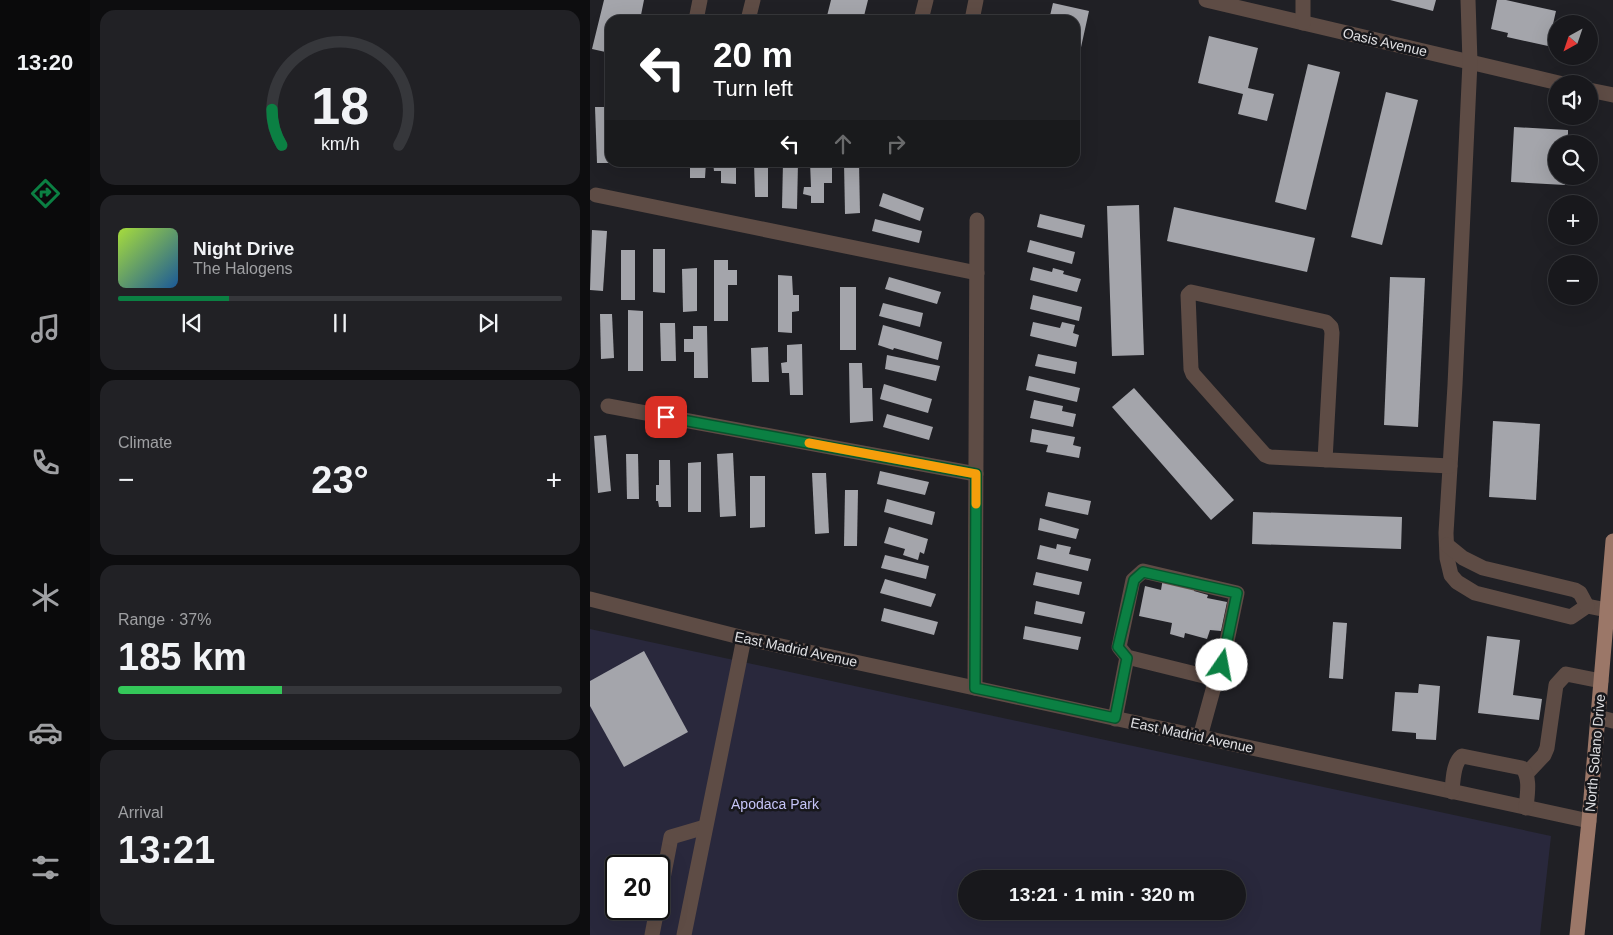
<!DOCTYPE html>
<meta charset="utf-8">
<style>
body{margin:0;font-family:Helvetica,sans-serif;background:#212125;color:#f1f3f6;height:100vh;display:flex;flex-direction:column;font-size:19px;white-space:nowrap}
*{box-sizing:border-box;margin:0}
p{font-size:16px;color:#9fa0a3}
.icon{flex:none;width:28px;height:28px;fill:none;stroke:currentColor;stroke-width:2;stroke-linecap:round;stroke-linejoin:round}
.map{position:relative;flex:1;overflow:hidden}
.panel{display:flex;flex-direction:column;gap:10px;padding:10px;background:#0d0d0f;width:500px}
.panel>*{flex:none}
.banner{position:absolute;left:15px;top:15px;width:475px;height:152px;border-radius:15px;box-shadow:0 5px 20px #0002,0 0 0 1px #36373b;background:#202124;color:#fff;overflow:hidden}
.needle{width:32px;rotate:220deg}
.controls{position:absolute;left:958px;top:15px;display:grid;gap:10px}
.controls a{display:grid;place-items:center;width:50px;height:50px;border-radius:50%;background:#18181c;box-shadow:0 5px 20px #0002,0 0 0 1px #36373b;font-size:25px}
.speed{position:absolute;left:15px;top:855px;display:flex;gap:10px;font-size:25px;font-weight:700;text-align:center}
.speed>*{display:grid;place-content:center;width:65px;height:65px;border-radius:50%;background:#18181c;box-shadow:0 5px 20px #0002,0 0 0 1px #36373b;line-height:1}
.speed .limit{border:2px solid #111;border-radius:8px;background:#fff;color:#111}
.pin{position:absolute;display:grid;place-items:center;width:42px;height:42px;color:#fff;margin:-21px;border-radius:10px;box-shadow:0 2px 8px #0006}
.me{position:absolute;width:55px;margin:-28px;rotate:12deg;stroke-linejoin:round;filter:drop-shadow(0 0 4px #0008)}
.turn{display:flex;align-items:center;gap:18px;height:105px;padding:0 25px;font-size:22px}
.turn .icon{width:65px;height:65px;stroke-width:2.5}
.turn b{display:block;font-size:35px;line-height:42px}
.lanes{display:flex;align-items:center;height:48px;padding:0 25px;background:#0003;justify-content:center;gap:25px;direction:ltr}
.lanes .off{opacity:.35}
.big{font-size:38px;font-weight:600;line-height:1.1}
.panel .card{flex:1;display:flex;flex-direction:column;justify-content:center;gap:8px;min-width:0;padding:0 18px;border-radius:15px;background:#212125}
.panel .dial{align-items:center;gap:0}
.dial svg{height:130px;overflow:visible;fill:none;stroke:#36373b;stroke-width:7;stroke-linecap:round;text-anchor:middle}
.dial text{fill:#f1f3f6;stroke:none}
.song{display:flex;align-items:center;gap:15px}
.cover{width:60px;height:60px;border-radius:8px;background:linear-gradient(135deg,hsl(80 70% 55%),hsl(210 70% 35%))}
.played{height:5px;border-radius:2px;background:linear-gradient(90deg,#0b8043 25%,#36373b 25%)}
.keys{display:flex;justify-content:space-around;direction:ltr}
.heat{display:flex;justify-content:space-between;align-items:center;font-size:28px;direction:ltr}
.charge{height:8px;border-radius:4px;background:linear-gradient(90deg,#34c759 37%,#36373b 0)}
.trip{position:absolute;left:368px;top:870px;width:288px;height:50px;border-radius:25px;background:#18181c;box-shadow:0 5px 20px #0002,0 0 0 1px #36373b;font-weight:600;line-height:50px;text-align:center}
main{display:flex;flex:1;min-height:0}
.dock{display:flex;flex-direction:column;width:90px;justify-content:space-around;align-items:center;background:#0a0a0b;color:#9fa0a3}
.dock .icon{width:35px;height:35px}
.dock .selected{color:#0b8043}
.dock b{font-size:22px;color:#f1f3f6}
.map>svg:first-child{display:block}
.green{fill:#29283c;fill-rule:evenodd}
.building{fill:#a4a5ab}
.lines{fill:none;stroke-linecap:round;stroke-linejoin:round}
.minor{stroke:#5e4c45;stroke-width:15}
.major{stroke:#9b7768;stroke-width:15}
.route-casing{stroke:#07532c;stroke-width:12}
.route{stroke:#0b8043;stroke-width:9}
.slow{stroke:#f59e0b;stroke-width:9}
.labels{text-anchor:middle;stroke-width:5;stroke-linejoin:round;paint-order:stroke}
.street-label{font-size:14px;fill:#e0e0e3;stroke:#17171b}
.park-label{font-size:14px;fill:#c5c4f7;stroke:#17171b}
</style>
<main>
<nav class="dock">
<b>13:20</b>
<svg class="icon selected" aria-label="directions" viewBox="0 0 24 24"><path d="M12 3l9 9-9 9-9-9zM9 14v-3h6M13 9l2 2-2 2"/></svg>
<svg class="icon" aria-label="music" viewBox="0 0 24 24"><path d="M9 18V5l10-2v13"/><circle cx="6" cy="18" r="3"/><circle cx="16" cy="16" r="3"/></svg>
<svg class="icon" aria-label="phone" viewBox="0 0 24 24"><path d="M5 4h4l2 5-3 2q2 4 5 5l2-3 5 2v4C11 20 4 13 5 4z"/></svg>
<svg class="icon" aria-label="climate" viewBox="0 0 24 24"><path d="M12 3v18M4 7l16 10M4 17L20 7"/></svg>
<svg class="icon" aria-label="car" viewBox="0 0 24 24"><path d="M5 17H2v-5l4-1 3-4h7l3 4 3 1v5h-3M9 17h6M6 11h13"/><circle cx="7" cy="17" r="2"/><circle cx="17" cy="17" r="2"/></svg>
<svg class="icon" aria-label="filters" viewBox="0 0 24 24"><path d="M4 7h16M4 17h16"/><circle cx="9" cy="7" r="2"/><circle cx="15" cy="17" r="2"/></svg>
</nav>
<section class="panel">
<div class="card dial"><svg viewBox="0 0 100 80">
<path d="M14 69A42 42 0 1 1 86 69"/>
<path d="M14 69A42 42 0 0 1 8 47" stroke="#0b8043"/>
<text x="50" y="56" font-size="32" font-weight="700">18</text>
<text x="50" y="72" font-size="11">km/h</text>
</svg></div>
<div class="card">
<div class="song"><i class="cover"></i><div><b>Night Drive</b><p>The Halogens</p></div></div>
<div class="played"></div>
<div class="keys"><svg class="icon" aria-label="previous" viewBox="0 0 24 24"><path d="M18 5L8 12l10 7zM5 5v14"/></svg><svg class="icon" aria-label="pause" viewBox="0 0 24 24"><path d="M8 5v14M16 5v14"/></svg><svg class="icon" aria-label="next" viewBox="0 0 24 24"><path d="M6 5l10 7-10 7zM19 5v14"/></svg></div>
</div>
<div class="card"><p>Climate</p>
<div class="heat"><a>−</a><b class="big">23°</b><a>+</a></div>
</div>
<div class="card"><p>Range · 37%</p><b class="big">185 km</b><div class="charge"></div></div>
<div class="card"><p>Arrival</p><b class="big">13:21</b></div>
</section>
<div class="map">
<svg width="1023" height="935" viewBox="0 0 1023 935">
<rect width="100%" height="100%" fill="#202025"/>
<!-- green -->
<path class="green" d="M0,629L961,836L950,935H0ZM26,866H69V909H26ZM376,879H646V911H376Z"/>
<!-- building -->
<g class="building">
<polygon points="14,0 54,0 50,20 20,20 20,53 2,49"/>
<polygon points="241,0 278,0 273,20 236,20"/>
<polygon points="800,0 846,0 843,11"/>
<polygon points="907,0 916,0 966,11 958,46 917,37 918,33 901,29"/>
<polygon points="463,3 499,11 486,70 485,20 459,20"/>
<polygon points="619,36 668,48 658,88 684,94 677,121 648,114 653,94 608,83"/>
<polygon points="718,64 750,72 716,210 685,202"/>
<polygon points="796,92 828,100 792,245 761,237"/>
<polygon points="5,107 20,107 20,163 7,163"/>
<polygon points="924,127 978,130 978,144 966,144 966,176 976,176 975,185 921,182"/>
<polygon points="69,162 84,162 84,168 70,168"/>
<polygon points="100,162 116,162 115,178 100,178"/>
<polygon points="123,162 146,162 146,184 131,183 131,171 124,171"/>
<polygon points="164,162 178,162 178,197 165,197"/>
<polygon points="193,162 208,162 207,209 192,208"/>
<polygon points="220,162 234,162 234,165 242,165 242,183 234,183 234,203 221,203 221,196 213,194 214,187 221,187"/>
<polygon points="254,162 269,162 270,213 255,214"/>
<polygon points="293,193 334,208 330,221 289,206"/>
<polygon points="549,205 554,355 522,356 517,206"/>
<polygon points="584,207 725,238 717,272 577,241"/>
<polygon points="450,214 495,225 492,238 447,227"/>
<polygon points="285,219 332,231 329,243 282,231"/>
<polygon points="2,230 17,231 13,291 0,290"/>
<polygon points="440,240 485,252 482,264 437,252"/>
<polygon points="63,249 75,249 75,293 63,292"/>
<rect x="31" y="250" width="14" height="50"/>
<polygon points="124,260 138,260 138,270 147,270 147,285 138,285 138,321 124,321"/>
<polygon points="443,267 462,272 463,268 474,271 473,274 491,279 487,292 440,280"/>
<polygon points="107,268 107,311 93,312 92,269"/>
<polygon points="188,275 202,276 203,295 209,295 209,311 202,312 202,333 188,332"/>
<polygon points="299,277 351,292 347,304 295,289"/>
<polygon points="800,277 835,278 828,427 794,425"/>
<rect x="250" y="287" width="16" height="63"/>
<polygon points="443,295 492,307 489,321 440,309"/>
<polygon points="293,303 333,313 330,327 289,316"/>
<polygon points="38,310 53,311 53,371 38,371"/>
<polygon points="10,314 22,314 24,358 11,359"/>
<polygon points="443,322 470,328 472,322 485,325 483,333 489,335 486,347 440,336"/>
<polygon points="70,323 85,323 86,361 71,361"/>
<polygon points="293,325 352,342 348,360 304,348 303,350 288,345"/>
<polygon points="103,326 117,326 118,378 104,378 104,352 94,352 94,339 103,339"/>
<polygon points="212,344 213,395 200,395 199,373 192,373 191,363 197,362 197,345"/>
<polygon points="178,347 179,382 162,382 161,348"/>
<polygon points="448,354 487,362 485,374 445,366"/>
<polygon points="297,355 350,366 346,381 295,369"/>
<polygon points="259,363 272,363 273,388 282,388 283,421 260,423"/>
<polygon points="439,376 490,388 487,402 436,390"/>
<polygon points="294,384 342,399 338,413 290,399"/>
<polygon points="544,388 644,500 621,520 522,407"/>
<polygon points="444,400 473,406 472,411 486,414 483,427 440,418"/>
<polygon points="297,414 343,427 339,440 293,427"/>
<polygon points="903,421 950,424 946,500 899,497"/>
<polygon points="442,429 485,437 483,445 491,447 489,458 456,452 458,445 440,442"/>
<polygon points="16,435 21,491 8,493 4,436"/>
<polygon points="143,453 146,516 130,517 127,454"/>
<polygon points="36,454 48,454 49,499 37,499"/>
<polygon points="69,460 80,460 81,507 69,507 68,501 66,501 66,485 69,485"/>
<polygon points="111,462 111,512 98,512 98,463"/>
<polygon points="290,471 339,482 335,495 287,484"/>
<polygon points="222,473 236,473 239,533 225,534"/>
<polygon points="160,476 175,476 175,527 160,528"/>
<polygon points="255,490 268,490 267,546 254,546"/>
<polygon points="458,492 501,501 498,515 455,506"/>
<polygon points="297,499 345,512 342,525 294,512"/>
<polygon points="663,512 812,517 811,549 662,544"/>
<polygon points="450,518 489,529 486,539 448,530"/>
<polygon points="299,527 338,539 334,554 330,552 328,560 313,555 315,549 294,543"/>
<polygon points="467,544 481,547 479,554 501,559 498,571 447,559 450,545 466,549"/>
<polygon points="295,555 339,566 336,579 291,568"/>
<polygon points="446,572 492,582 489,595 443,585"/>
<polygon points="573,578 605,586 604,591 618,595 617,598 637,602 631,631 620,630 617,639 595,633 594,638 580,634 582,623 549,616 555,586 571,590"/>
<polygon points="295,579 346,594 341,607 290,593"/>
<polygon points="446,601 495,612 492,624 444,614"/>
<polygon points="294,608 348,622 344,635 291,621"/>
<polygon points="743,622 757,623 753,679 739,678"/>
<polygon points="435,626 491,637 488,650 433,639"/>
<polygon points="897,636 930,640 923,695 952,699 949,720 888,713"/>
<polygon points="54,651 98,732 34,767 0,706 0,681"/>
<polygon points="829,684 850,686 846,740 826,739 826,733 802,731 805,692 828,693"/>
</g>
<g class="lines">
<!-- minor -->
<g class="minor">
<polyline points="616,0 973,84"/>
<polyline points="713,0 713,23"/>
<polyline points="878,0 880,62 865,385 856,533 857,558 861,575 867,582 885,593 981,617 997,606 1017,610"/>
<polyline points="106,20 110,0"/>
<polyline points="158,20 163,0"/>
<polyline points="331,20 336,0"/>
<polyline points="382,20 386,0"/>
<polyline points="999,90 1023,95"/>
<polyline points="6,195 387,273"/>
<polyline points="18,406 386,474"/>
<polyline points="735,460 742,333 741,327 736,322 601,292 598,295 601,369 603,374 675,455 680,457 860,466"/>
<polyline points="857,545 873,558 893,568 985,590 990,593 997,606"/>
<polyline points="0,599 154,638 999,821"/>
<polyline points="385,688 387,220"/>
<polyline points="1008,717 1023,721"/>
<polyline points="525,719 537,657"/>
<polyline points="610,737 626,679 537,657 529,647 543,580 553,571 647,593 632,665 626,679"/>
<polyline points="937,773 954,755 957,748 966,685 976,674 1011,681"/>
<path d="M862,792C863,781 863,763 872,756L932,768C941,777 937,796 936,808"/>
<polyline points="69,899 81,837 115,827"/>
<polyline points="62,935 67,909"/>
<polyline points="94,935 154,638"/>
</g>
<!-- major -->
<polyline class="major" points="987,935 999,821 1023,541"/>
</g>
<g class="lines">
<!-- route casing -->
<g class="route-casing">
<polyline id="route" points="76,417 386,474 385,688 525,718 537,658 528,647 544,580 553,572 647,593 632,665"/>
</g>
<!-- route -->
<use href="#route" class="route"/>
<!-- slow -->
<polyline class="slow" points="219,443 386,474 386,504"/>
</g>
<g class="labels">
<!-- street labels -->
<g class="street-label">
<text transform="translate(795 42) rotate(13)" y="5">Oasis Avenue</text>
<text transform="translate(206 649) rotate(12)" y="5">East Madrid Avenue</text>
<text transform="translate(602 735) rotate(12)" y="5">East Madrid Avenue</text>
<text transform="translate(1005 753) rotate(-85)" y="5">North Solano Drive</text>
</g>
<!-- park labels -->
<g class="park-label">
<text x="185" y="809">Apodaca Park</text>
</g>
</g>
</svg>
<div class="controls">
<a><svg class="needle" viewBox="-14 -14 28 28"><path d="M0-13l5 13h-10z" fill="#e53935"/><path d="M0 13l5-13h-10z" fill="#9fa0a3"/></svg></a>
<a><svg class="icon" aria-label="sound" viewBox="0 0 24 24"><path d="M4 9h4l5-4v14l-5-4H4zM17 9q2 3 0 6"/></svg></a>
<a><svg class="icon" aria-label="search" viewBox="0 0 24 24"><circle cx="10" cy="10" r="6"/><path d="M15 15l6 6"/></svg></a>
<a>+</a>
<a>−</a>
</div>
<div class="speed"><div class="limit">20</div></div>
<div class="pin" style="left:76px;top:417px;background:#d93025"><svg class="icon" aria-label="arrive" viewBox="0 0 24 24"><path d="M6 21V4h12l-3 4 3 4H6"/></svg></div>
<svg class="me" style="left:632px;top:665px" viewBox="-20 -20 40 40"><circle r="19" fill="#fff"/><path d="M0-13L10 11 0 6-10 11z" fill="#0b8043"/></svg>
<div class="trip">13:21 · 1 min · 320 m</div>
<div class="banner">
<div class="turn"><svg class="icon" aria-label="left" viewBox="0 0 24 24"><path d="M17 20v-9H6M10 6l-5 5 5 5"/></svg><div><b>20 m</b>Turn left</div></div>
<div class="lanes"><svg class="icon" aria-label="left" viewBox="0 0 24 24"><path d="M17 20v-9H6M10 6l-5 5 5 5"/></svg><svg class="icon off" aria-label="ahead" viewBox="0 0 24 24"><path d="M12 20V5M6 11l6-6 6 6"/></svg><svg class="icon off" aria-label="right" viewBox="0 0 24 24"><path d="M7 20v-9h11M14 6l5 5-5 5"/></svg></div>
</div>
</div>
</main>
